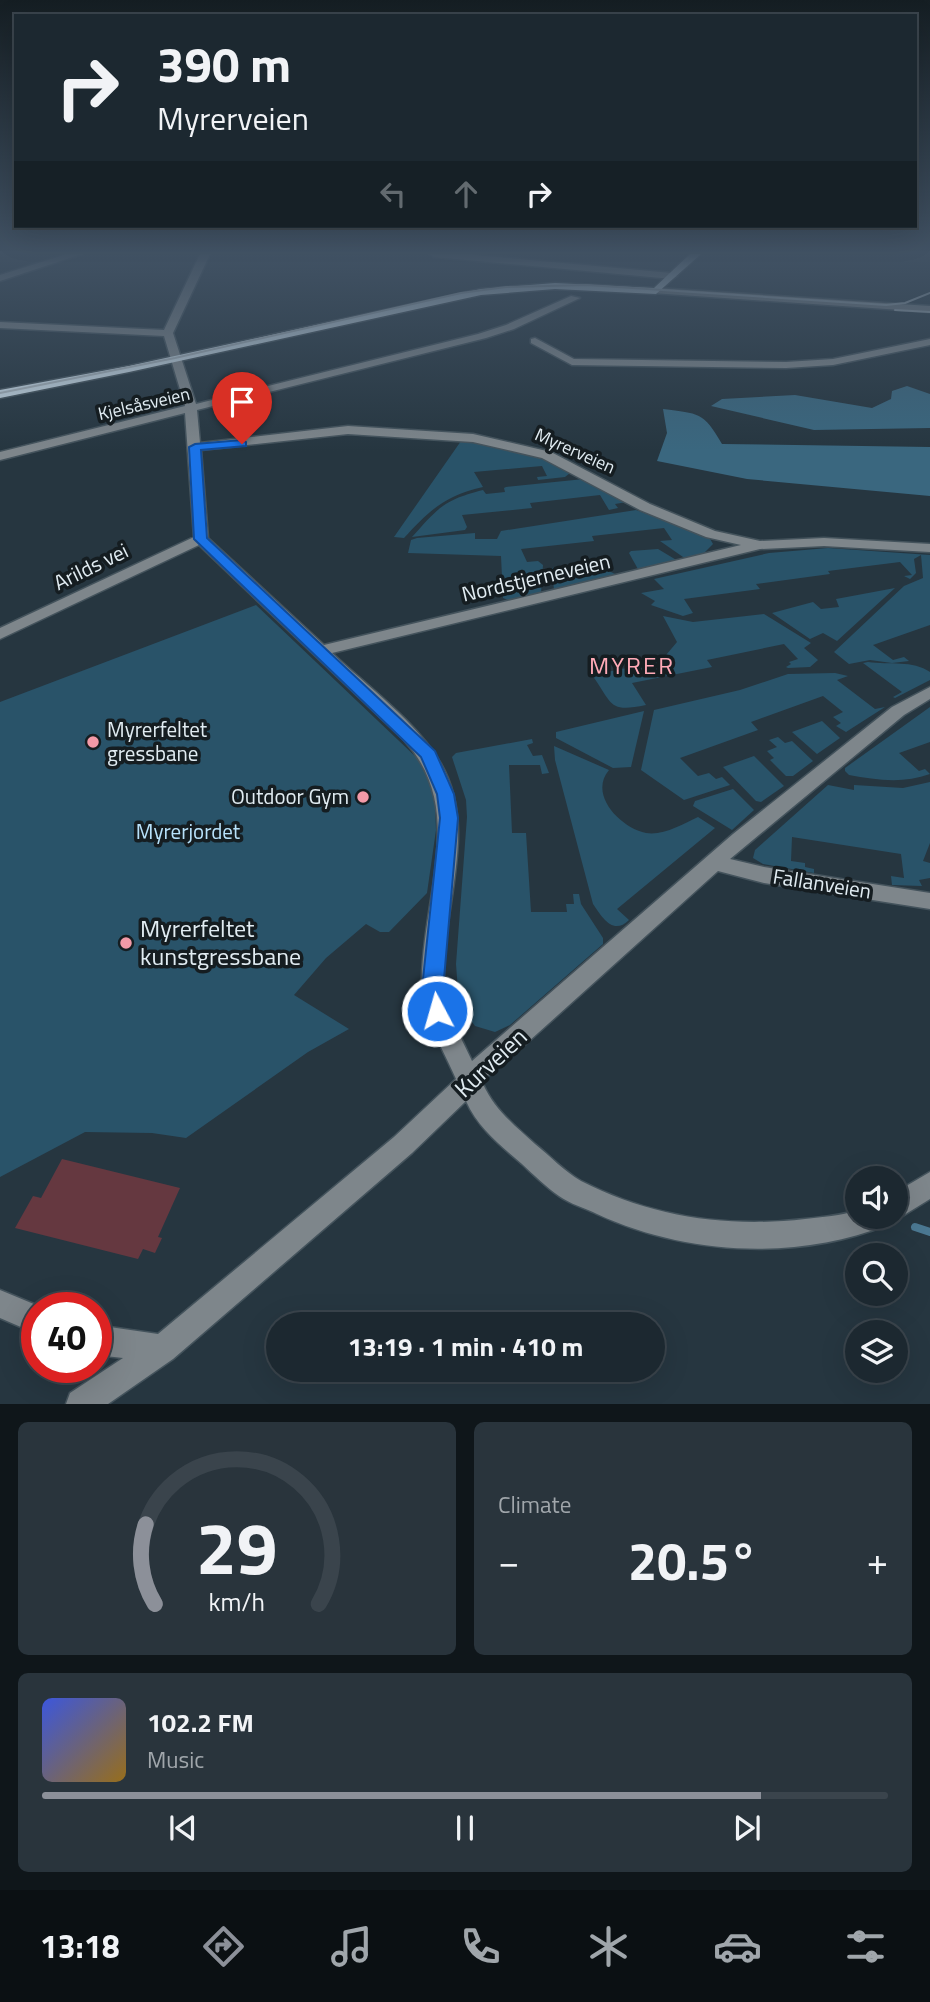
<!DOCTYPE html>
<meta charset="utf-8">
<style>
body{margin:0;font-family:"Titillium Web",sans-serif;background:#29343c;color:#f1f3f6;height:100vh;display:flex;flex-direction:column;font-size:26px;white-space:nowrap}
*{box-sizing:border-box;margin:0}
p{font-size:23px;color:#a0a6ab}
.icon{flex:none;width:38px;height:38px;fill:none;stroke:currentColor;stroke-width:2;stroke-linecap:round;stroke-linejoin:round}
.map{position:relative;height:1404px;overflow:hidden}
.details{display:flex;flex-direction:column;gap:18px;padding:18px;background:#0f161a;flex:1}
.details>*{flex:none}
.banner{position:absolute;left:14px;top:14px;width:903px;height:214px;border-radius:0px;box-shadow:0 7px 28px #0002,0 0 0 2px #3a444c;background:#1c2830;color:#f1f3f6;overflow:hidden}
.tools{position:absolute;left:845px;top:1166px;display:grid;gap:14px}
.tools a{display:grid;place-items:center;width:63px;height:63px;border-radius:50%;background:#1c2830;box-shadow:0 7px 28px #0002,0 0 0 2px #3a444c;font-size:35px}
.speed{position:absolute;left:21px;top:1292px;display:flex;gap:14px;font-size:35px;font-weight:700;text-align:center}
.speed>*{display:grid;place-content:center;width:91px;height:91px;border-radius:50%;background:#1c2830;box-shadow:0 7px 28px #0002,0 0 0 2px #3a444c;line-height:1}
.speed .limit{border:10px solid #d22;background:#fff;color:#111}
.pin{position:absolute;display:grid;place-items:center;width:60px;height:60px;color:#fff;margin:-72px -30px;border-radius:50% 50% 50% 0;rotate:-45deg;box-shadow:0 0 7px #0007}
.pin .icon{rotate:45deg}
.me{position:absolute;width:77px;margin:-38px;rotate:354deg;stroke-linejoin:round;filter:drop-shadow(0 0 5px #0008)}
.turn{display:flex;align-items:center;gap:24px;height:147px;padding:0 28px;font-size:32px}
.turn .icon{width:91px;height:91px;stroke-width:2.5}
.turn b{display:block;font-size:49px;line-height:60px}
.lanes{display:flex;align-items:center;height:66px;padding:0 28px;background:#0003;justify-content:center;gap:35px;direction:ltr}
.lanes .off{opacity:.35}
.big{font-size:52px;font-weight:700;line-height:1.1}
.details .widget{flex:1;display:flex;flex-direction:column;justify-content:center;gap:10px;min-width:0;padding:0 24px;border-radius:10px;background:#29343c}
.details .dial{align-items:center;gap:0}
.dial svg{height:182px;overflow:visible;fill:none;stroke:#3a444c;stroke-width:7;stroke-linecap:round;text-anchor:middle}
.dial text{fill:#f1f3f6;stroke:none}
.song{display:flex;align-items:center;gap:21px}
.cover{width:84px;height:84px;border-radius:10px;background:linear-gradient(135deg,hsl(230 70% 55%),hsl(40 70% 35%))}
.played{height:7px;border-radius:4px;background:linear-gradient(90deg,#8c9099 85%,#3a444c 85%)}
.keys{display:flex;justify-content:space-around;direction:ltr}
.heat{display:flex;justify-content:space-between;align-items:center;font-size:38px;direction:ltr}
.details .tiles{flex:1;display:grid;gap:18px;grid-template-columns:1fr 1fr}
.widget:last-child{grid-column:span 2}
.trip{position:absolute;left:266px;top:1312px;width:399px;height:70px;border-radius:35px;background:#1c2830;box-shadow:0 7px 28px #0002,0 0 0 2px #3a444c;font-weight:700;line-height:70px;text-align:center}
.tabs{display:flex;height:112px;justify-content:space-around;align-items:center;background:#0b1013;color:#a0a6ab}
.tabs .icon{width:49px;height:49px}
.tabs .current{color:#8c9099}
.tabs b{font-size:32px;color:#f1f3f6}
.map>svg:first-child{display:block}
.green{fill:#295369}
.forest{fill:#3a677f}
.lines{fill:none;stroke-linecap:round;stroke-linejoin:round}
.stream{stroke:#4b7892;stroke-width:8}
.building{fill:#653840}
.minor-casing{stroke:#44535c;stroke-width:3}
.major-casing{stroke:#44535c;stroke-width:3}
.minor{fill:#7e868b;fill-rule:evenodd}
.major{fill:#c8d9e4;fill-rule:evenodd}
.tram{stroke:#a7b3bb;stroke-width:2}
.route{fill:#1a73e8;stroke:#114b97;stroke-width:2}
.poi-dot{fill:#f39aa8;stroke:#151d21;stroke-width:2.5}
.labels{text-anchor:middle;stroke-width:7;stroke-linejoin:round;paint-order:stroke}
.far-street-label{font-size:18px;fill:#e1ecf2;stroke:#151d21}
.street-label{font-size:21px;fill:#e1ecf2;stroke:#151d21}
.poi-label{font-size:21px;fill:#e1ecf2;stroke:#151d21;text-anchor:start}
.park-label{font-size:21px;fill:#b8e2fb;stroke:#151d21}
.quarter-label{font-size:24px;letter-spacing:2px;fill:#ffaab7;stroke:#151d21}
.near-poi-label{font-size:24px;fill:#e1ecf2;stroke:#151d21;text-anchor:start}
.near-street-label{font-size:24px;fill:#e1ecf2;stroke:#151d21}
</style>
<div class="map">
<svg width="930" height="1404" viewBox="0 0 930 1404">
<rect width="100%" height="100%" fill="#263640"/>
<!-- green -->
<g class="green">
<path d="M461,441C487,440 552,455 570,473L565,477L538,480L537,477L547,476L542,466L474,472L483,487C444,496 430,510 404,538L394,537Z"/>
<path d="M584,479L627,502L615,504L618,508L609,510L600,495L530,503L532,508L462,515L467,527L465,530L412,537C439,507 444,500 483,490L486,494L505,492L504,488L506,487Z"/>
<polygon points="636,510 709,537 713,544 700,557 683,557 660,541 672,540 664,528 592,536 594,541 521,549 527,562 538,561 543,565 541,593 508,600 503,598 501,556 408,553 411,540 417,538 475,533 475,539 497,539 501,531"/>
<polygon points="828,548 930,555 930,625 873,645 893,660 904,657 909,661 892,663 870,660 849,664 834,652 904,586 923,578 921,555 914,559 916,573 910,579 904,576 912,575 900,562 828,571 830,574 756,584 760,589 684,599 693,613 683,616 651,605 655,601 641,593 664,589 654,579 769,553"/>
<polygon points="658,549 678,561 639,571 629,553 631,551"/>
<polygon points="580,563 597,565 619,576 554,590 552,568"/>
<polygon points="895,588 837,641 823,633 810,639 772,613 813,602 821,609 839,607 836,599"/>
<polygon points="256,605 418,759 429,779 435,801 436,830 427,893 389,932 380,932 366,924 326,958 294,995 349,1029 308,1052 186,1138 152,1133 85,1132 0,1177 0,702"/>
<path d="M764,614L811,643L804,648L818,660L810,667L788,668L786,667L791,664L789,662L798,659L784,644L707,660L712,667L632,683L646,705C608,713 613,704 592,675L661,661L677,642L663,616L693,622Z"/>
<path d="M868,662C889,665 913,660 930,672V680L895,698L893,697L902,692L863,663Z"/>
<polygon points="835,673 848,676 837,680 875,709 885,707 846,732 836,726 841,723 833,717 843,712 823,696 751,722 758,730 680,758 698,776 709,773 716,779 722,777 730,785 684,800 641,770 654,710 740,690 788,674"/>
<path d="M930,707V742L899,753L919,771L925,769L930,774C903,784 876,780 849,775L845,771V768Z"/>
<polygon points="644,711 631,767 613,768 556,738 556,732"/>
<polygon points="822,721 840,738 817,754 792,732"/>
<polygon points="778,737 785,743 792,741 813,761 793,776 786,776 770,760 774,758 767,751 777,747 769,740"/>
<polygon points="532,739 533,743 527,745 533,756 542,755 549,773 542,774 540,765 509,765 512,833 526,833 531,912 567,912 566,904 574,904 573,894 579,894 581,904 603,938 603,944 510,1025 495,1032 475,1026 459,1005 456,964 467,817 466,800 452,757 456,753"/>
<path d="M554,746L609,770C588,795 621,828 646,833C663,836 683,824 698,817L715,828L617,909L629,920C613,936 602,917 593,904L555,760Z"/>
<polygon points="754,756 784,786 761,802 756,801 723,767"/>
<polygon points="930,782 930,843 923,861 930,863 930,878 919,880 922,886 892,885 891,876 904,878 901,854 792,837 791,861 805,863 805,867 814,869 814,873 763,864 753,858 755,850 828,785 854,790 854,785 903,788"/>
<polygon points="733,789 754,810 732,830 693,806 695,801"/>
</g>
<!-- forest -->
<g class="forest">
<polygon points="907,386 930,394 930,428 814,430 711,406 722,399 795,395 872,408 891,399 892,391"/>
<path d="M663,409C699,414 703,411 722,444L930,447V496L747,479L657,461L667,433Z"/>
</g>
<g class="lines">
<!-- stream -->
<polyline class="stream" points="915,1227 930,1232"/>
</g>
<!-- building -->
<polygon class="building" points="62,1159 180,1188 158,1237 162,1238 155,1253 143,1249 138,1259 15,1228 33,1196 41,1198"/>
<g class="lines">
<!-- minor casing -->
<g class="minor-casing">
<g id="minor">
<polygon points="67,254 82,254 0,281 0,275"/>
<path d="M200,254H210L173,333L196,404L478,334L506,325L571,296L580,298L514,329L486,338L197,410L200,443L348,426L473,434L551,452L650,504L715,531L760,541L824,538L930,544V552L824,546L760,549L332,653C367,686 417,722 441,764C479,830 441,909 444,980C446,1010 459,1034 472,1061L733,834L892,707L930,687V699L904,715L730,859L764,867L930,893V909L764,883L718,871L518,1051L493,1068L483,1084C494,1109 515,1126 535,1144C550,1156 565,1172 581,1181C651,1217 728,1228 805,1219C823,1217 840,1216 858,1210V1216H896V1192L930,1172V1199L896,1220L891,1218L887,1225C796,1261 686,1255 597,1214C585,1208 570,1204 559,1196C546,1187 534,1175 522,1164C501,1146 478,1128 466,1101L412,1153L173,1359L108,1404H66L70,1393L123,1358L96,1355V1325L158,1334L394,1137L456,1079C442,1047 421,1014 422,978C423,895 467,809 404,740L199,545L0,639V628L194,537L185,413L0,460V452L185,406L164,336L0,328V322L164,330ZM348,434L473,442L542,458L640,510L706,537L741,545L324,645L208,538L201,450Z"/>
<polygon points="429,254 465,254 672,273 677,276 672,279 434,257"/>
<polygon points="656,288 930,306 930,312 652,293 651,291"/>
<polygon points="535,338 574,359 786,362 833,359 930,339 930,345 833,365 786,368 572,365 531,343 531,339"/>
<polygon points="0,1290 41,1307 37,1307 37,1334 0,1318"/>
</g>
</g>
<!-- major casing -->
<g class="major-casing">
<polygon id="major" points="690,254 701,254 656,294 555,289 481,295 129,372 0,398 0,390 129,366 481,289 555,283 654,288"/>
</g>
<!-- minor -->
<use href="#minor" class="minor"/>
<!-- major -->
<use href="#major" class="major"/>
<!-- tram -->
<g class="tram">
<polyline points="895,310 930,312"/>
<polyline points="0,393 175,358 461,293 506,287 587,285 886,305 905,303 930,293"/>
</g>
</g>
<!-- sky -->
<linearGradient id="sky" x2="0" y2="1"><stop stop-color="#151e23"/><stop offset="0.56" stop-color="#415264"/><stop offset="1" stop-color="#415264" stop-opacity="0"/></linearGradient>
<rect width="930" height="451" fill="url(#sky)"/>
<!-- route -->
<polygon class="route" points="242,440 246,442 246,446 201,450 207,538 435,751 454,794 458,818 444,979 448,1011 445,1017 437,1019 430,1017 423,979 440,818 437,794 421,757 194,539 189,447 195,444"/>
<!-- markers -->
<g class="poi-dot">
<circle cx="93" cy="742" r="7"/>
<circle cx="363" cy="797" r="7"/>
<circle cx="126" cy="943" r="7"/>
</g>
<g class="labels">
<!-- far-street labels -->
<g class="far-street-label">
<text transform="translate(144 404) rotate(-13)" y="6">Kjelsåsveien</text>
<text transform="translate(575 451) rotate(24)" y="6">Myrerveien</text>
</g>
<!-- street labels -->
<g class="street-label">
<text transform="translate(91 567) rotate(-26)" y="7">Arilds vei</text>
<text transform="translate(536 578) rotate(-13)" y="7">Nordstjerneveien</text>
<text transform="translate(822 884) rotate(9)" y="7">Fallanveien</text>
</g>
<!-- poi labels -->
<g class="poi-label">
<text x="107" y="737">Myrerfeltet<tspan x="107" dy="24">gressbane</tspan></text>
<text x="349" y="804" text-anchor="end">Outdoor Gym</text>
</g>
<!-- park labels -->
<g class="park-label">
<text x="188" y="839">Myrerjordet</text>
</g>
<!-- quarter labels -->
<g class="quarter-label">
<text x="632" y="674">MYRER</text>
</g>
<!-- near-poi labels -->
<g class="near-poi-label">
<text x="140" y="937">Myrerfeltet<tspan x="140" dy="28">kunstgressbane</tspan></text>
</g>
<!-- near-street labels -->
<g class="near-street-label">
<text transform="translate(491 1063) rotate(-43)" y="8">Kurveien</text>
</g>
</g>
</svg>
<div class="tools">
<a><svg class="icon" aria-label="sound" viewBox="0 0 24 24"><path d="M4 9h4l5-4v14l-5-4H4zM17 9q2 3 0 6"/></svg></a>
<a><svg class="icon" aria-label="search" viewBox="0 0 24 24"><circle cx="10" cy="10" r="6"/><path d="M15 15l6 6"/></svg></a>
<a><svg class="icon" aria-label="layers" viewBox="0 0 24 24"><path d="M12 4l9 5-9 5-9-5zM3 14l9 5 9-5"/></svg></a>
</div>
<div class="speed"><div class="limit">40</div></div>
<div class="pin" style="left:242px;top:444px;background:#d93025"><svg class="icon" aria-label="arrive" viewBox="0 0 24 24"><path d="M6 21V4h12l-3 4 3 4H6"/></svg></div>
<svg class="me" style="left:437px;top:1011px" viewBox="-20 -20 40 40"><circle r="17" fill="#1a73e8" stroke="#fff" stroke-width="3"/><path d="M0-11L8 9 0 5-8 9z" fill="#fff"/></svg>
<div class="trip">13:19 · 1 min · 410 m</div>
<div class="banner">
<div class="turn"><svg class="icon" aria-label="right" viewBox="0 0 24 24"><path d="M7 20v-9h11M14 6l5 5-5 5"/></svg><div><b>390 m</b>Myrerveien</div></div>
<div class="lanes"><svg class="icon off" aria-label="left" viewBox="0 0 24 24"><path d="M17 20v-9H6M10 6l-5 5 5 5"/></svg><svg class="icon off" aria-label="ahead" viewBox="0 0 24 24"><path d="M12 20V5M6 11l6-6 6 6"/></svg><svg class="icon" aria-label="right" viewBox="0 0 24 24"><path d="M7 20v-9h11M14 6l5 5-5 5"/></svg></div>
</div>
</div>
<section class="details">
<div class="tiles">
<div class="widget dial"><svg viewBox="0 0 100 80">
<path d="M14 69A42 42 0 1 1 86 69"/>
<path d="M14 69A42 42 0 0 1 10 34" stroke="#8c9099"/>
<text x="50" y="56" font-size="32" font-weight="700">29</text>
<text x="50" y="72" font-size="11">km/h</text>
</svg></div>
<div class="widget"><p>Climate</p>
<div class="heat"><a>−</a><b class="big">20.5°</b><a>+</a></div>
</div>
<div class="widget">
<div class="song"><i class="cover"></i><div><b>102.2 FM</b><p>Music</p></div></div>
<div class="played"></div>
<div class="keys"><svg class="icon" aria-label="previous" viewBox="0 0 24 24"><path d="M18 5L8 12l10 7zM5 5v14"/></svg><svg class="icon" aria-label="pause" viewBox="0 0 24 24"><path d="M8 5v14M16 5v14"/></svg><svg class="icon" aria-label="next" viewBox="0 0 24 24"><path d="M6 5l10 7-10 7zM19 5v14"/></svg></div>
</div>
</div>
</section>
<nav class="tabs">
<b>13:18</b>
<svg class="icon current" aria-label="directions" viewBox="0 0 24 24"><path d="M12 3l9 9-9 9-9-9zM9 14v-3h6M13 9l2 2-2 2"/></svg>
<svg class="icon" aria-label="music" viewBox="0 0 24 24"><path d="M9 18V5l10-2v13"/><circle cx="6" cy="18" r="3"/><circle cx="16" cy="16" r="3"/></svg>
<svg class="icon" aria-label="phone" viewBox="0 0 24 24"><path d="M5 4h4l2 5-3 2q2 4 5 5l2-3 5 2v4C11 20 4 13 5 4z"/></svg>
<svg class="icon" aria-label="climate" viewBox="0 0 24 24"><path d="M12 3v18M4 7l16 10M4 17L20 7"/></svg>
<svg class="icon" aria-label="car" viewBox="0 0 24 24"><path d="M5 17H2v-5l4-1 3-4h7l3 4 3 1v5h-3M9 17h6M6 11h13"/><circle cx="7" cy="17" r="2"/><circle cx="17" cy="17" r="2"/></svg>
<svg class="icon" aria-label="filters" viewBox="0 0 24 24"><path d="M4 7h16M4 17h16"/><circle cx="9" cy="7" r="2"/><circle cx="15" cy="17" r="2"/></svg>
</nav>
